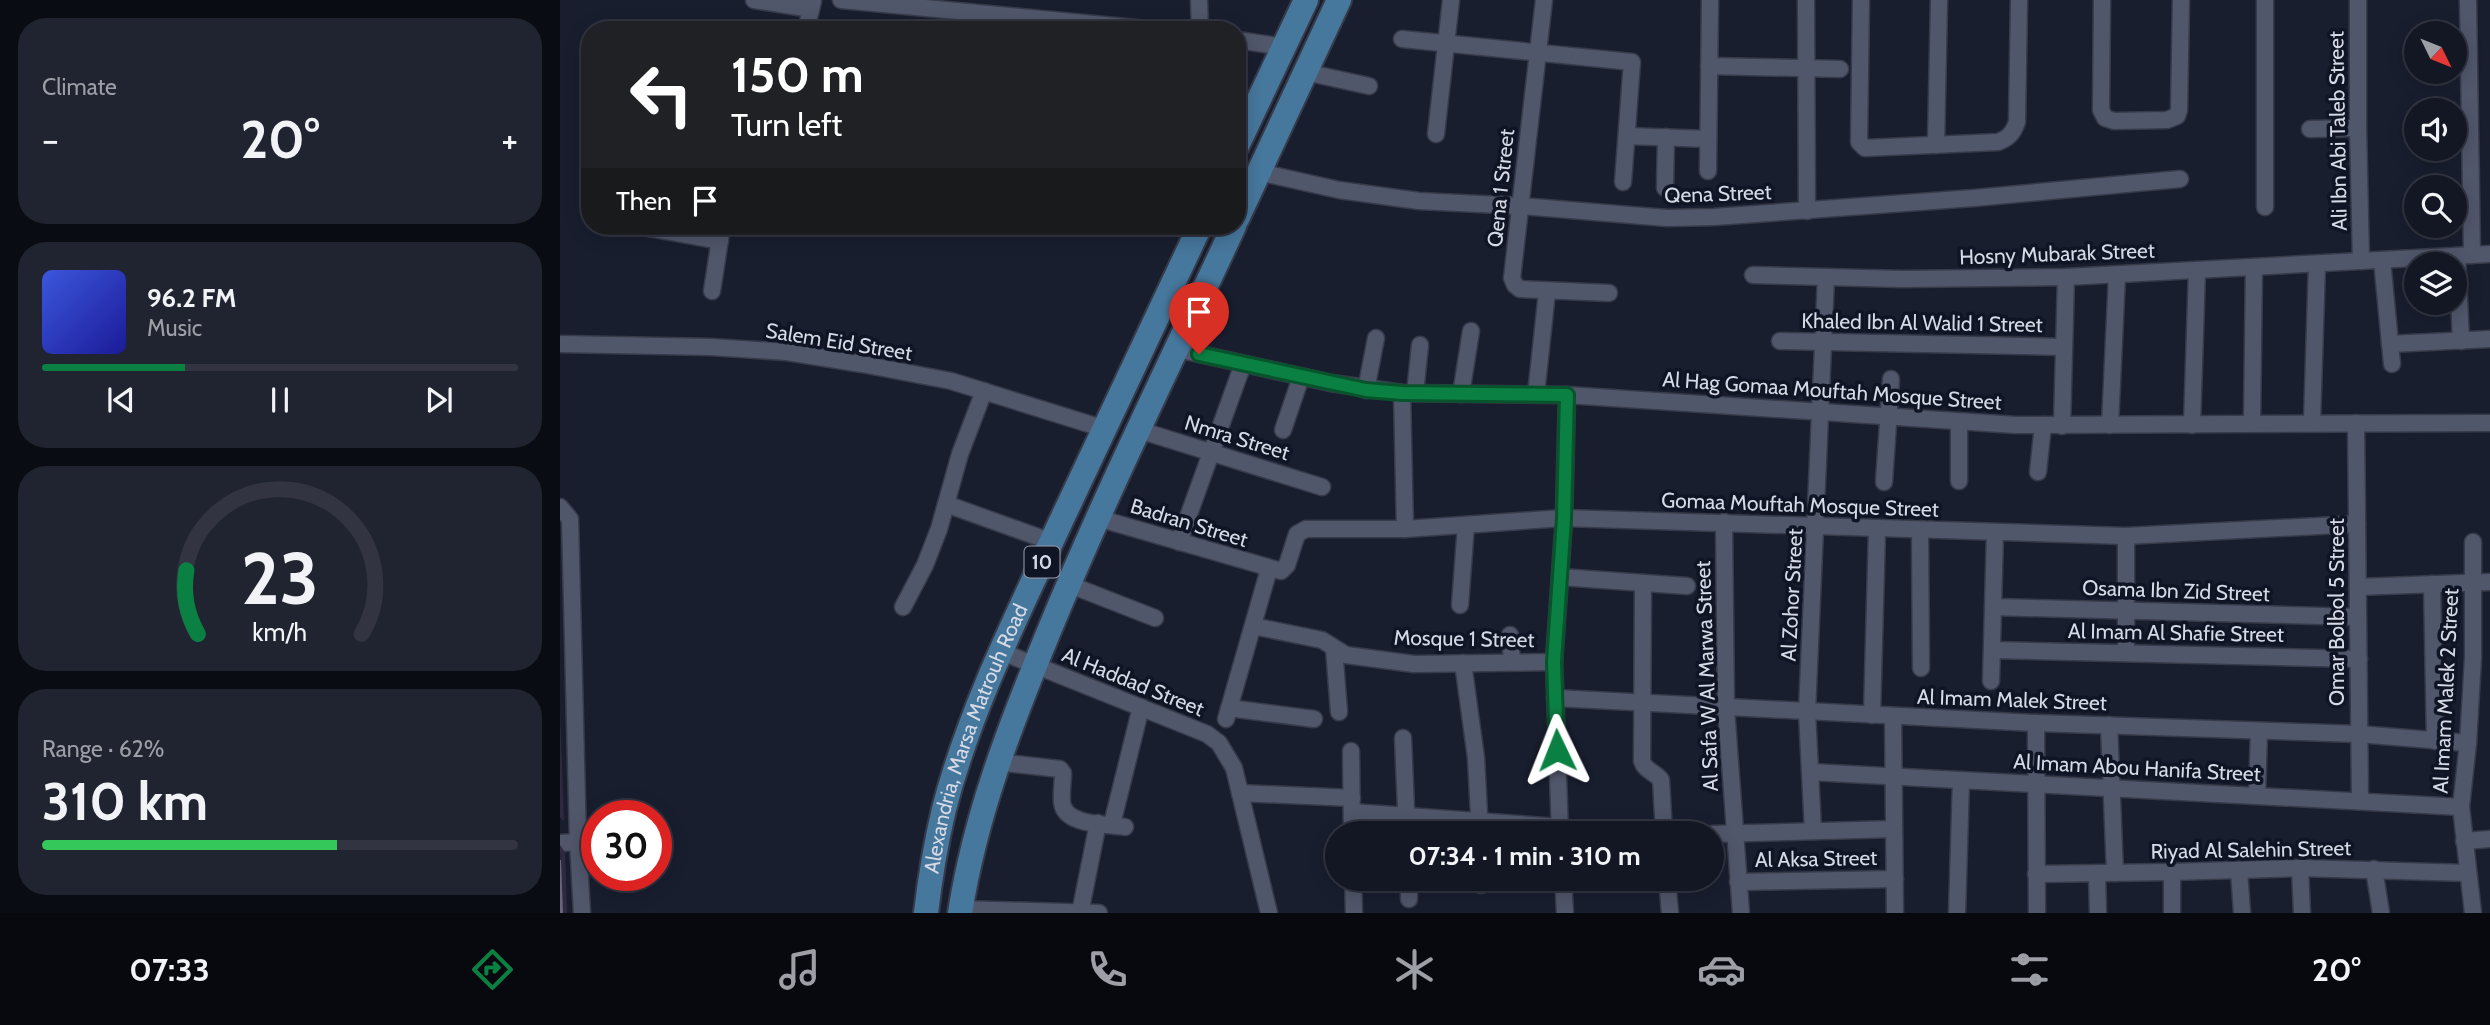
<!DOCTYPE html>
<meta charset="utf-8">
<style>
body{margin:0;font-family:Cabin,sans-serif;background:#202330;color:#f1f3f6;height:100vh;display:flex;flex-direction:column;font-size:26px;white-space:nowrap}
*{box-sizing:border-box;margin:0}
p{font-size:23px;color:#9d9fa6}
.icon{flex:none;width:38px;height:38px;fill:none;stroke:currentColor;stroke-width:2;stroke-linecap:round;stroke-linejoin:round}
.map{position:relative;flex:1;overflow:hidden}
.details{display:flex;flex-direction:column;gap:18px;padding:18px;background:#0a0c13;width:560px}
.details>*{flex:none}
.guide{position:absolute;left:21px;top:21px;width:665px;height:214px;border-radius:28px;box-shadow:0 4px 18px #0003,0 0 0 2px #323541;background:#202124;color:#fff;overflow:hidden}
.needle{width:46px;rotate:133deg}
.fabs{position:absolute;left:1844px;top:21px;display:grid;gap:14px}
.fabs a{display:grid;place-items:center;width:63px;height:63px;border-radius:50%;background:#131623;box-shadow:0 4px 18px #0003,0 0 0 2px #323541;font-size:35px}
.speed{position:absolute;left:21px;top:800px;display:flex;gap:14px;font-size:35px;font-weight:700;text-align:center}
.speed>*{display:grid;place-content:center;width:91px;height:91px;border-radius:50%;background:#131623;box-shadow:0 4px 18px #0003,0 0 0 2px #323541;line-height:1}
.speed .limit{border:10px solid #d22;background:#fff;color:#111}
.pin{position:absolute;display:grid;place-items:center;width:60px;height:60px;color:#fff;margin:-72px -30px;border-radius:50% 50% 50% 0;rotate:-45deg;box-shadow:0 0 7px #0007}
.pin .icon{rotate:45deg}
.me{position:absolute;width:77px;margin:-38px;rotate:358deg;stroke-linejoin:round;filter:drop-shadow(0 0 5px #0008)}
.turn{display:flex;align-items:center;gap:24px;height:147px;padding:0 35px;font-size:32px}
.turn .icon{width:91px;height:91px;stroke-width:2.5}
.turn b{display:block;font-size:49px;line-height:60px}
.then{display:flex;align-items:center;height:66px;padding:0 35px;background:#0003;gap:14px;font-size:26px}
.big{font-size:52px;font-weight:700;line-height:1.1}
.details .card{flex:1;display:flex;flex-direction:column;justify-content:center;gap:10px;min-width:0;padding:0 24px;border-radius:28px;background:#202330}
.details .dial{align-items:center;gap:0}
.dial svg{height:182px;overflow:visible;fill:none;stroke:#323541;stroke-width:7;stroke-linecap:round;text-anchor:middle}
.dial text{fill:#f1f3f6;stroke:none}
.song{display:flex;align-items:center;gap:21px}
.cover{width:84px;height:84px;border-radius:10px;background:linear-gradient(135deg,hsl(230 70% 55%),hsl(240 70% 35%))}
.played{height:7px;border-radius:4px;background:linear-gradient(90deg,#0b8043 30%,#323541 30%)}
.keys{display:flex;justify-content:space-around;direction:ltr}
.heat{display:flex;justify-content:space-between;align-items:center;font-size:38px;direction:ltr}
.charge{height:10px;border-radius:5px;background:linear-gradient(90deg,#34c759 62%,#323541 0)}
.trip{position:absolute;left:765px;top:821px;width:399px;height:70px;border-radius:35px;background:#131623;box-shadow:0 4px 18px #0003,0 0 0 2px #323541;font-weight:700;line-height:70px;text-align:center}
.menu{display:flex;height:112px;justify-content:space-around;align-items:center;background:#08090e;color:#9d9fa6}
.menu .icon{width:49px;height:49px}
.menu .on{color:#0b8043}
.menu b{font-size:32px;color:#f1f3f6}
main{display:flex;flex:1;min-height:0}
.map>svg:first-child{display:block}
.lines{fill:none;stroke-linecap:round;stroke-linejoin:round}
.minor-casing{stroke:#373a49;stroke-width:19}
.primary-casing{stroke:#373a49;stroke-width:28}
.minor{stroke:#51576b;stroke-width:16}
.primary{stroke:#46779c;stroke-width:24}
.shaded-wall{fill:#2e2940}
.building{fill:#564e65;stroke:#6a647a;stroke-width:2}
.route-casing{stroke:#07532c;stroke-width:18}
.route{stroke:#0b8043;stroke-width:12}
.labels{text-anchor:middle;stroke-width:7;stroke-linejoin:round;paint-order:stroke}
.shield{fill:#101525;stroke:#9b9fac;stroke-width:2}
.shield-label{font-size:19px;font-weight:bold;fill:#d6dae6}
.street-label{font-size:21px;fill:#d6dae6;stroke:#101525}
</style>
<main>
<section class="details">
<div class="card"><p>Climate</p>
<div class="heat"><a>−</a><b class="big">20°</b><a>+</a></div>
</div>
<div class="card">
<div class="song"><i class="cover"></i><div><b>96.2 FM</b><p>Music</p></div></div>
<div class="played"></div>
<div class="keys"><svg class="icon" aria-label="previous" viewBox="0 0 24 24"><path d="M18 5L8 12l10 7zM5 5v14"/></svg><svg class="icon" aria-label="pause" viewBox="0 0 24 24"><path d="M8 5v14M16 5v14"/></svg><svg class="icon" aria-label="next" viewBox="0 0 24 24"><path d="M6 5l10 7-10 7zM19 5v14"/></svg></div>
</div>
<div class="card dial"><svg viewBox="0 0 100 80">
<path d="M14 69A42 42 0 1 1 86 69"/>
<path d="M14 69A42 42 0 0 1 9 41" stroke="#0b8043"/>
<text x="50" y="56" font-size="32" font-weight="700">23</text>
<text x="50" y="72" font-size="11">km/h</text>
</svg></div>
<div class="card"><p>Range · 62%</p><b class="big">310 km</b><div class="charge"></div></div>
</section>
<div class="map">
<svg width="1930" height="913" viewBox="0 0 1930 913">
<rect width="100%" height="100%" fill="#191e2f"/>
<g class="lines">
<!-- minor casing -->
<g class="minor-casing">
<g id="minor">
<polyline points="194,0 251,9"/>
<polyline points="281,0 597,30"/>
<polyline points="639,0 640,30"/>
<polyline points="984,0 952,278 955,285 960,289 1049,293"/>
<polyline points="1246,0 1247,211"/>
<path d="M1301,0L1299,142L1305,148L1438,142C1449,138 1453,133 1457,122L1459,0"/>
<polyline points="1542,0 1541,110 1545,118 1554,121 1607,120 1617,116 1619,110 1621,0"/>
<polyline points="1798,0 1798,128 1801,261"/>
<polyline points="1908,0 1912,255"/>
<polyline points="246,30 253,1"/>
<polyline points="842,39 1072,62 1063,182"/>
<polyline points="677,40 724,47"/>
<polyline points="1149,66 1280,69"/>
<polyline points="745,72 809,86"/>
<polyline points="1750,129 1798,128"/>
<polyline points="876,134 891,0"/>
<polyline points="1067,136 1148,139"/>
<polyline points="1376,145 1379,0"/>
<polyline points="1148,171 1150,0"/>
<polyline points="699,172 779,190 859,201 960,206 1107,218 1154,217 1414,198 1620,179"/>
<polyline points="1105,188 1106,137"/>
<polyline points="1705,207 1705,0"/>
<polyline points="77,226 160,241"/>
<polyline points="1897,256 1901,341"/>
<polyline points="1822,260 1832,364"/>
<polyline points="1193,275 1342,279 1506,277 1930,254"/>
<polyline points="152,291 162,226"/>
<polyline points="1220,341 1504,347"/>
<polyline points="0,344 151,347 227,352 302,364 391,381 545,429"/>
<polyline points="1830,344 1930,339"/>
<polyline points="617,349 771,383 842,393 1007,395 1456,425 1930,423"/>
<polyline points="806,390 816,338"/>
<polyline points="842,393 845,529"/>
<polyline points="855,393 860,345"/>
<polyline points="901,394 911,331"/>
<polyline points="976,394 987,292"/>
<polyline points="1399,422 1399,481"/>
<polyline points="1752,422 1757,264"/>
<polyline points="1692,423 1694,267"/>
<polyline points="1796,423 1800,800"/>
<polyline points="1550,425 1557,275"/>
<polyline points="1632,425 1637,270"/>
<polyline points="1502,426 1506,277"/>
<polyline points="579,430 762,487"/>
<polyline points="723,430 741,377"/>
<polyline points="1478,472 1483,425"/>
<polyline points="1324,482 1331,379"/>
<polyline points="386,504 492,542"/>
<polyline points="0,507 10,519 18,842 22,913"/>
<polyline points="538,518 721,571 727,565 737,534 746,529 845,529 1004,518 1566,536 1797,524"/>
<polyline points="1164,522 1166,708 1181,913"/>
<polyline points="1360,531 1361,668"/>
<polyline points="619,542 683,364"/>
<polyline points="1913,542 1913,658 1908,743 1901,807 1913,913"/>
<polyline points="1000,577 1127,586"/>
<path d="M1083,583L1082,761C1085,771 1095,772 1101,780L1104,833"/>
<polyline points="508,584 595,618"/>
<polyline points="1872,584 1875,741"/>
<polyline points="1798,587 1930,582"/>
<polyline points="900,605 906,525"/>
<polyline points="343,607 365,565 379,529 400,454 424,391"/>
<polyline points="1433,607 1798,617"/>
<polyline points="693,626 762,640 786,655 854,664 994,662"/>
<polyline points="950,635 952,662"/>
<polyline points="774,648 779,712"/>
<polyline points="1432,650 1799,659"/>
<polyline points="442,652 647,734 659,743 674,768 709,913"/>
<polyline points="1566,652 1566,536"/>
<polyline points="903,663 916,758 920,833"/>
<polyline points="1431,681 1435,533"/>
<polyline points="995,698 1476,723 1798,734 1908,743"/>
<polyline points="669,708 754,719"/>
<polyline points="1312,715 1317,530"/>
<polyline points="1333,716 1335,913"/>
<polyline points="666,719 709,569"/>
<polyline points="1476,723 1477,913"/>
<polyline points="1549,725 1555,873"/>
<polyline points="843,738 847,833"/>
<polyline points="791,751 792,833"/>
<path d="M437,762L500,769L503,773C503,782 501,793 502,802C504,826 547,824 565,827"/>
<polyline points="1251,772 1901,807"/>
<polyline points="680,793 792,798"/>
<polyline points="1697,795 1699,731"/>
<polyline points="792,812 1000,827"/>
<polyline points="552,824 581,707"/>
<polyline points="1253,831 1247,712 1266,277"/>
<polyline points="1000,833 994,662 1004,518 1007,395"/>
<polyline points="1152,834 1334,829"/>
<polyline points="1904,841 1930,839"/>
<polyline points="0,843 18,842"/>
<polyline points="1740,868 1742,913"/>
<polyline points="1814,869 1821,913"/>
<polyline points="1679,870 1682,913"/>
<polyline points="1612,872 1612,913"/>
<polyline points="1537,873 1538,913"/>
<polyline points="1476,874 1612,872 1740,868 1907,873"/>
<polyline points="793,878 794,913"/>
<polyline points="849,878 849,899"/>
<polyline points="921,878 921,885"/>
<polyline points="1003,878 1005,913"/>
<polyline points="1107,878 1110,913"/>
<polyline points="1178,882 1335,879"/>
<polyline points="401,909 539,913"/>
<polyline points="520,913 538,823"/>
<polyline points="1397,913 1401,780"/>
</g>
</g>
<!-- primary casing -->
<g class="primary-casing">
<g id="primary">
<polyline points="677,146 746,0"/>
<polyline points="677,219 779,0"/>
<path id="s1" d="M366,913C370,878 376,843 384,809C410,708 459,612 502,519C548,421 594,323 640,226"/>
<path d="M400,913C415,816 450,726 487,636C544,497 611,362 674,226"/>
</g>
</g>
<!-- minor -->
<use href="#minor" class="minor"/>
<!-- primary -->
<use href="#primary" class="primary"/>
</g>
<!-- shaded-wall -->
<g class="shaded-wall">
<polygon points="0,713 4,822 0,817"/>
<polygon points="0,845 5,852 7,913 2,913"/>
</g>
<!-- building -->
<polygon class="building" points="0,860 2,913 0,913"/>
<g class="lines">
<!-- route casing -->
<g class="route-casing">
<polyline id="route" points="639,354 806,390 842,393 1007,395 1004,519 994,662 997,750"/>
</g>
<!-- route -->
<use href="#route" class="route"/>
</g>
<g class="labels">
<!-- shield labels -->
<rect class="shield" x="464.5" y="546.5" width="35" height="31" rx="5"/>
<g class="shield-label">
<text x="482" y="569">10</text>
</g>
<!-- street labels -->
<g class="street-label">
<text transform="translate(1778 131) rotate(-91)" y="7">Ali Ibn Abi Taleb Street</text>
<text transform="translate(941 188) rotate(-84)" y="7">Qena 1 Street</text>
<text transform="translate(1158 194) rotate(-2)" y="7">Qena Street</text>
<text transform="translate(1497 254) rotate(-2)" y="7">Hosny Mubarak Street</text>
<text transform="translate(1362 323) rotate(1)" y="7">Khaled Ibn Al Walid 1 Street</text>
<text transform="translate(279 342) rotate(9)" y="7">Salem Eid Street</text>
<text transform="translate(1272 391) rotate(4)" y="7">Al Hag Gomaa Mouftah Mosque Street</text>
<text transform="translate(677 438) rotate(17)" y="7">Nmra Street</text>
<text transform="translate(1240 505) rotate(2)" y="7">Gomaa Mouftah Mosque Street</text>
<text transform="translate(629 523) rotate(17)" y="7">Badran Street</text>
<text transform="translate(1616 591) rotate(2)" y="7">Osama Ibn Zid Street</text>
<text transform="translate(1232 595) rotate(-87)" y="7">Al Zohor Street</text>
<text transform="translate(1777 612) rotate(-90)" y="7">Omar Bolbol 5 Street</text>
<text transform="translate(1616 633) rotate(1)" y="7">Al Imam Al Shafie Street</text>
<text transform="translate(904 639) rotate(1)" y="7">Mosque 1 Street</text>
<text transform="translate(1147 676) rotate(-92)" y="7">Al Safa W Al Marwa Street</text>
<text transform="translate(573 682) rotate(22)" y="7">Al Haddad Street</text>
<text transform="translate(1886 691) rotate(-87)" y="7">Al Imam Malek 2 Street</text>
<text transform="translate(1452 700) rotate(2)" y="7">Al Imam Malek Street</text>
<text dy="7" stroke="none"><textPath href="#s1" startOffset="182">Alexandria, Marsa Matrouh Road</textPath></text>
<text transform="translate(1577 768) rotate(3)" y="7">Al Imam Abou Hanifa Street</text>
<text transform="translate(1691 850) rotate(-1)" y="7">Riyad Al Salehin Street</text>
<text transform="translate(1256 859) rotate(-1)" y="7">Al Aksa Street</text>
</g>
</g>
</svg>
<div class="fabs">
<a><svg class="needle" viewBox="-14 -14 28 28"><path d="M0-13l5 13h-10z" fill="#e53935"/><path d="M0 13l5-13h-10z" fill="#9d9fa6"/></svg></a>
<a><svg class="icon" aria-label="sound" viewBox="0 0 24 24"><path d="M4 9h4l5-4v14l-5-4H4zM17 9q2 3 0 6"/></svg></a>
<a><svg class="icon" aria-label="search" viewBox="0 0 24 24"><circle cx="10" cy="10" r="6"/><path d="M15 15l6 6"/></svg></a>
<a><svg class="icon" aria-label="layers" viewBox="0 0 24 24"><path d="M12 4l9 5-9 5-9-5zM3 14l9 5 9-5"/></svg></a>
</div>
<div class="speed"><div class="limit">30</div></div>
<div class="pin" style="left:639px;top:354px;background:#d93025"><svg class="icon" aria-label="arrive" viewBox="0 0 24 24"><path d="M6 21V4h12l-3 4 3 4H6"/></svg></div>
<svg class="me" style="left:997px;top:750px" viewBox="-20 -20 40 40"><path d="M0-17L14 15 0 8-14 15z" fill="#0b8043" stroke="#fff" stroke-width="4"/></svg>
<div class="trip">07:34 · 1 min · 310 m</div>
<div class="guide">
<div class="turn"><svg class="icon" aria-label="left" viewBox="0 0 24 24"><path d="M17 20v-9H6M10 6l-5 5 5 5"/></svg><div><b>150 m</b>Turn left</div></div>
<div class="then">Then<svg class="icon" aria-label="arrive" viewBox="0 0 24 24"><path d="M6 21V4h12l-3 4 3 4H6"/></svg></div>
</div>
</div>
</main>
<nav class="menu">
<b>07:33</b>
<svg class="icon on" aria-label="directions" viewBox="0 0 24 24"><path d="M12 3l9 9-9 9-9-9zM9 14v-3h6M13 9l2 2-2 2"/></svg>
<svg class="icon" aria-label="music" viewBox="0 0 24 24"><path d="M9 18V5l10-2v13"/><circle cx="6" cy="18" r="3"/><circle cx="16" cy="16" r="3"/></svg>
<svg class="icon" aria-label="phone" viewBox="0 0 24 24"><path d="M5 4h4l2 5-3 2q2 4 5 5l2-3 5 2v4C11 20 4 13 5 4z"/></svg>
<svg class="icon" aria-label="climate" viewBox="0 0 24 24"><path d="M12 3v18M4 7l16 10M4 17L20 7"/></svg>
<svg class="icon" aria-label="car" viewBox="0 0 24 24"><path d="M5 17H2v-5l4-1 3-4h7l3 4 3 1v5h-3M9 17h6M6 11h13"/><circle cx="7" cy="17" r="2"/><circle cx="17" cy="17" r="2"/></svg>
<svg class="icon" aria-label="filters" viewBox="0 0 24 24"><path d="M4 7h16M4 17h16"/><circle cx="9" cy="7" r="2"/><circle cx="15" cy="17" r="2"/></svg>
<b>20°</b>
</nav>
